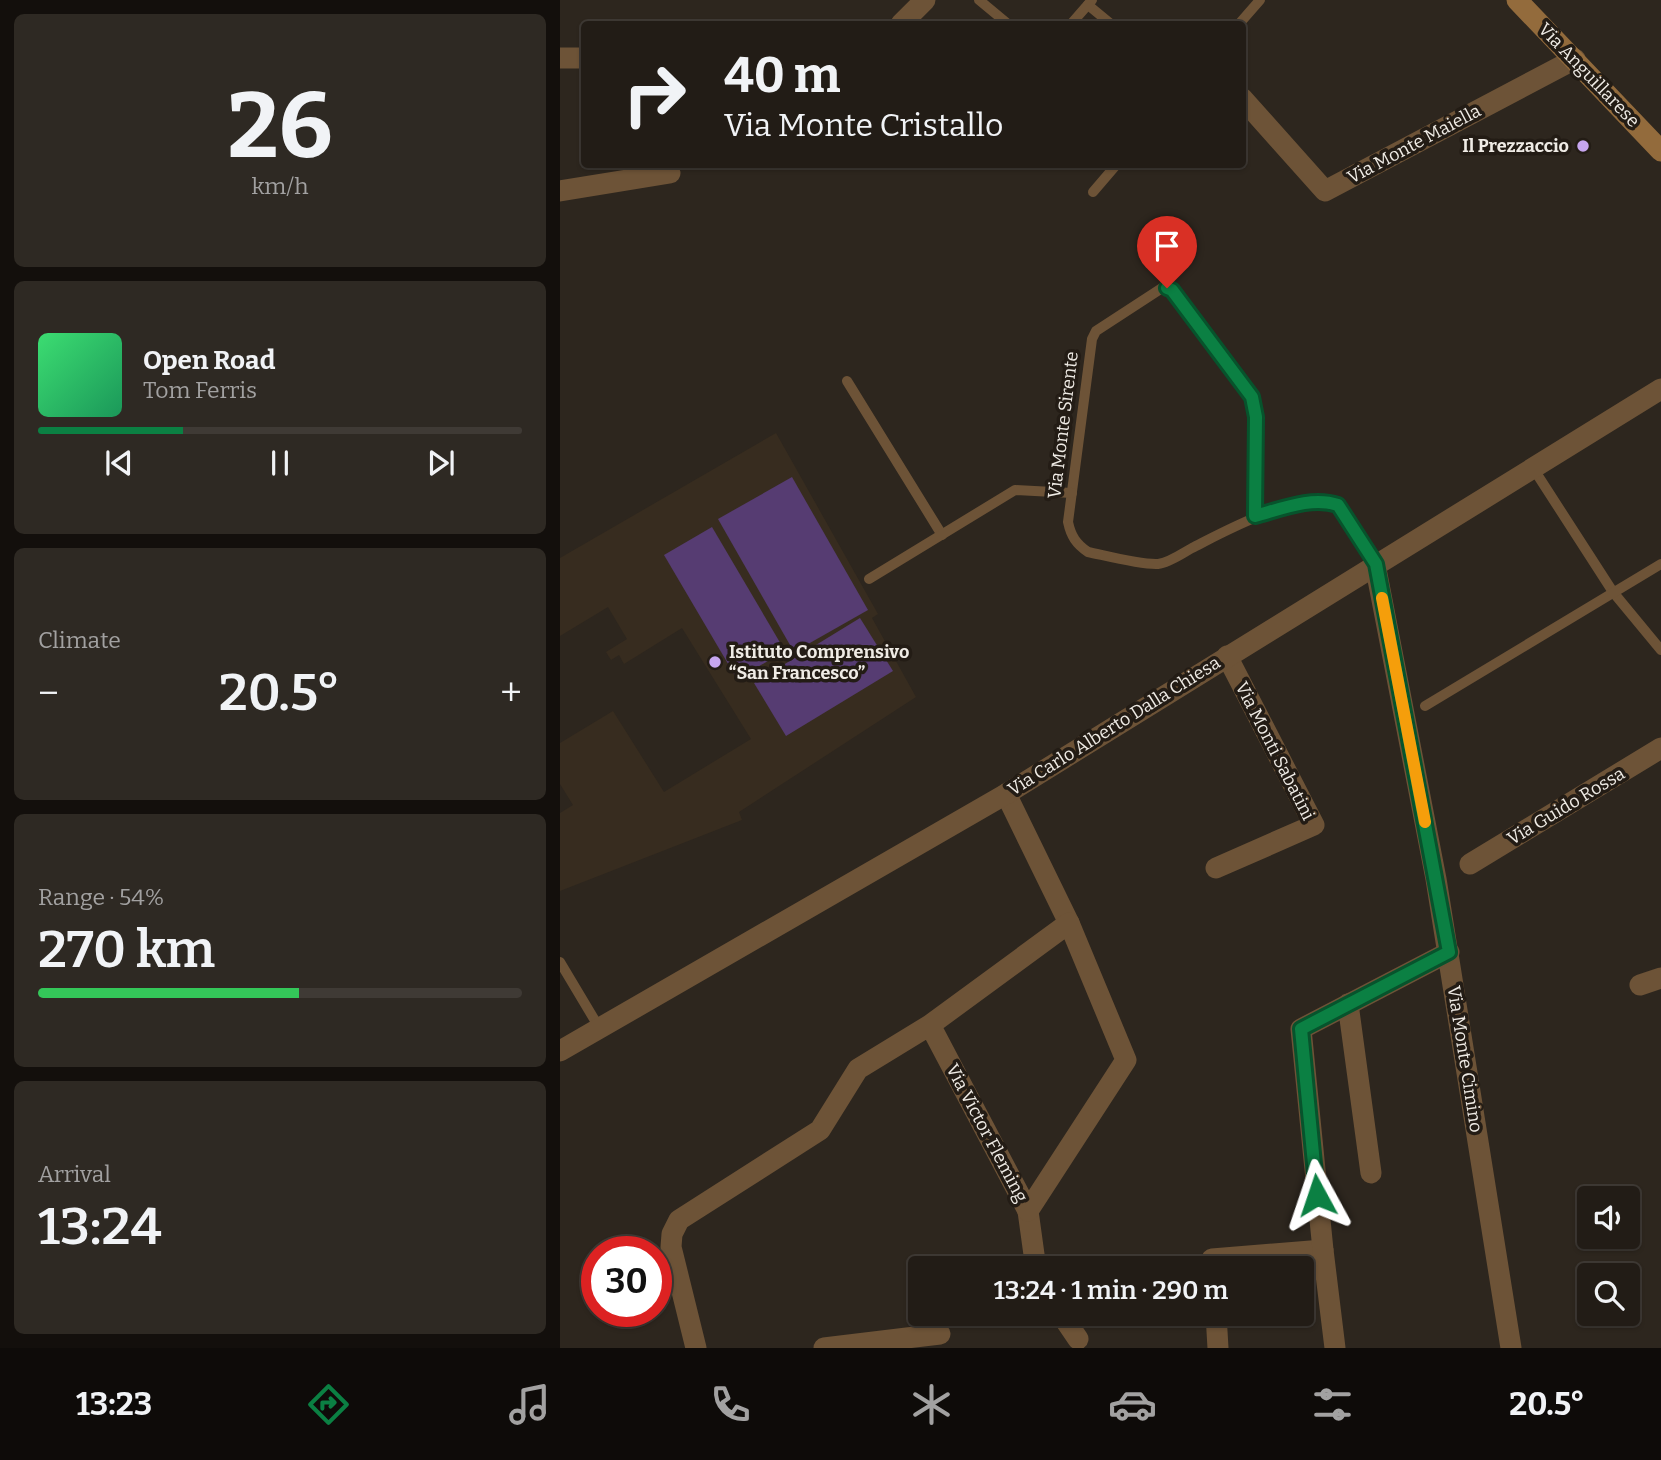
<!DOCTYPE html>
<meta charset="utf-8">
<style>
body{margin:0;font-family:Bitter,serif;background:#2e2923;color:#f1f3f6;height:100vh;display:flex;flex-direction:column;font-size:26px;white-space:nowrap}
*{box-sizing:border-box;margin:0}
p{font-size:23px;color:#a2a1a1}
.icon{flex:none;width:38px;height:38px;fill:none;stroke:currentColor;stroke-width:2;stroke-linecap:round;stroke-linejoin:round}
.map{position:relative;flex:1;overflow:hidden}
.side{display:flex;flex-direction:column;gap:14px;padding:14px;background:#130f0c;width:560px}
.side>*{flex:none}
.banner{position:absolute;left:21px;top:21px;width:665px;height:147px;border-radius:7px;box-shadow:0 2px 5px #0004,0 0 0 2px #3f3a35;background:#221c16;color:#f1f3f6;overflow:hidden}
.fabs{position:absolute;left:1017px;top:1186px;display:grid;gap:14px}
.fabs a{display:grid;place-items:center;width:63px;height:63px;border-radius:7px;background:#221c16;box-shadow:0 2px 5px #0004,0 0 0 2px #3f3a35;font-size:35px}
.speed{position:absolute;left:21px;top:1236px;display:flex;gap:14px;font-size:35px;font-weight:700;text-align:center}
.speed>*{display:grid;place-content:center;width:91px;height:91px;border-radius:50%;background:#221c16;box-shadow:0 2px 5px #0004,0 0 0 2px #3f3a35;line-height:1}
.speed .limit{border:10px solid #d22;background:#fff;color:#111}
.pin{position:absolute;display:grid;place-items:center;width:60px;height:60px;color:#fff;margin:-72px -30px;border-radius:50% 50% 50% 0;rotate:-45deg;box-shadow:0 0 7px #0007}
.pin .icon{rotate:45deg}
.me{position:absolute;width:77px;margin:-38px;rotate:355deg;stroke-linejoin:round;filter:drop-shadow(0 0 5px #0008)}
.turn{display:flex;align-items:center;gap:24px;height:147px;padding:0 28px;font-size:32px}
.turn .icon{width:91px;height:91px;stroke-width:2.5}
.turn b{display:block;font-size:49px;line-height:60px}
.big{font-size:52px;font-weight:600;line-height:1.1}
.side .tile{flex:1;display:flex;flex-direction:column;justify-content:center;gap:10px;min-width:0;padding:0 24px;border-radius:10px;background:#2e2923}
.side .dial{align-items:center;gap:0}
.dial b{font-size:91px;line-height:1}
.song{display:flex;align-items:center;gap:21px}
.cover{width:84px;height:84px;border-radius:10px;background:linear-gradient(135deg,hsl(140 70% 55%),hsl(150 70% 35%))}
.played{height:7px;border-radius:4px;background:linear-gradient(90deg,#0b8043 30%,#3f3a35 30%)}
.keys{display:flex;justify-content:space-around;direction:ltr}
.heat{display:flex;justify-content:space-between;align-items:center;font-size:38px;direction:ltr}
.charge{height:10px;border-radius:5px;background:linear-gradient(90deg,#34c759 54%,#3f3a35 0)}
.trip{position:absolute;left:348px;top:1256px;width:406px;height:70px;border-radius:7px;background:#221c16;box-shadow:0 2px 5px #0004,0 0 0 2px #3f3a35;font-weight:600;line-height:70px;text-align:center}
.tab-bar{display:flex;height:112px;justify-content:space-around;align-items:center;background:#0e0b09;color:#a2a1a1}
.tab-bar .icon{width:49px;height:49px}
.tab-bar .active{color:#0b8043}
.tab-bar b{font-size:32px;color:#f1f3f6}
main{display:flex;flex:1;min-height:0}
.map>svg:first-child{display:block}
.built{fill:#372c1f}
.green{fill:#563c72}
.lines{fill:none;stroke-linecap:round;stroke-linejoin:round}
.lane{stroke:#6d5337;stroke-width:10}
.street{stroke:#6d5337;stroke-width:21}
.secondary{stroke:#936b3c;stroke-width:21}
.route-casing{stroke:#07532c;stroke-width:18}
.route{stroke:#0b8043;stroke-width:12}
.slow{stroke:#f59e0b;stroke-width:12}
.poi-dot{fill:#c7a6ef;stroke:#231c15;stroke-width:2.5}
.labels{text-anchor:middle;stroke-width:7;stroke-linejoin:round;paint-order:stroke}
.street-label{font-size:18px;fill:#efebe5;stroke:#231c15}
.poi-label{font-size:18px;font-weight:bold;fill:#efebe5;stroke:#231c15;text-anchor:end}
</style>
<main>
<section class="side">
<div class="tile dial"><b>26</b><p>km/h</p></div>
<div class="tile">
<div class="song"><i class="cover"></i><div><b>Open Road</b><p>Tom Ferris</p></div></div>
<div class="played"></div>
<div class="keys"><svg class="icon" aria-label="previous" viewBox="0 0 24 24"><path d="M18 5L8 12l10 7zM5 5v14"/></svg><svg class="icon" aria-label="pause" viewBox="0 0 24 24"><path d="M8 5v14M16 5v14"/></svg><svg class="icon" aria-label="next" viewBox="0 0 24 24"><path d="M6 5l10 7-10 7zM19 5v14"/></svg></div>
</div>
<div class="tile"><p>Climate</p>
<div class="heat"><a>−</a><b class="big">20.5°</b><a>+</a></div>
</div>
<div class="tile"><p>Range · 54%</p><b class="big">270 km</b><div class="charge"></div></div>
<div class="tile"><p>Arrival</p><b class="big">13:24</b></div>
</section>
<div class="map">
<svg width="1101" height="1348" viewBox="0 0 1101 1348">
<rect width="100%" height="100%" fill="#2d261e"/>
<!-- built -->
<polygon class="built" points="216,433 318,614 312,618 356,697 179,812 182,820 0,891 0,813 13,805 0,784 0,743 53,711 104,792 191,739 122,628 64,664 59,655 51,660 46,652 67,639 48,607 0,636 0,558"/>
<!-- green -->
<g class="green">
<polygon points="232,477 308,610 234,652 158,519"/>
<polygon points="152,527 225,651 177,679 104,555"/>
<polygon points="300,618 333,671 226,736 194,683"/>
</g>
<g class="lines">
<!-- lane -->
<g class="lane">
<polyline points="419,0 448,24"/>
<polyline points="528,5 551,24"/>
<polyline points="511,24 532,0"/>
<polyline points="679,24 700,0"/>
<polyline points="533,192 557,164"/>
<polyline points="287,381 382,535"/>
<polyline points="973,468 1053,592 1101,650"/>
<path d="M695,516L696,417L692,397L612,290L602,288L536,331L532,339L508,522C511,536 516,544 528,552C547,556 581,565 598,564C609,563 623,553 632,548C662,533 756,480 783,511L815,564"/>
<polyline points="309,579 455,490 512,493"/>
<polyline points="865,706 1101,564"/>
<polyline points="0,962 40,1029"/>
</g>
<!-- street -->
<g class="street">
<polyline points="341,24 365,0"/>
<polyline points="0,58 24,58"/>
<polyline points="682,98 765,191 1015,59"/>
<polyline points="0,191 110,173"/>
<polyline points="815,564 876,879 951,1348"/>
<polyline points="446,794 509,923"/>
<polyline points="910,864 1101,748"/>
<polyline points="656,868 754,825 667,656"/>
<polyline points="1080,985 1101,978"/>
<polyline points="788,1004 811,1173"/>
<polyline points="0,1051 446,794 1101,389"/>
<polyline points="468,1211 476,1269"/>
<polyline points="653,1269 652,1259 763,1250"/>
<polyline points="501,1314 518,1339"/>
<polyline points="656,1314 658,1348"/>
<polyline points="136,1348 111,1247 112,1234 119,1220 260,1130 298,1069 370,1025 509,923 566,1060 468,1211 370,1025"/>
<polyline points="264,1348 380,1334"/>
<polyline points="775,1348 763,1250 741,1029 889,952"/>
</g>
<!-- secondary -->
<polyline class="secondary" points="957,0 1101,151"/>
</g>
<g class="lines">
<!-- route casing -->
<g class="route-casing">
<path id="route" d="M607,288L612,290L692,397L696,417L695,516C721,509 752,496 778,505L816,564L889,952L741,1029L757,1195"/>
</g>
<!-- route -->
<use href="#route" class="route"/>
<!-- slow -->
<polyline class="slow" points="822,598 865,822"/>
</g>
<!-- markers -->
<g class="poi-dot">
<circle cx="1023" cy="146" r="7"/>
<circle cx="155" cy="662" r="7"/>
</g>
<g class="labels">
<!-- street labels -->
<g class="street-label">
<text transform="translate(1029 75) rotate(46)" y="6">Via Anguillarese</text>
<text transform="translate(854 144) rotate(-28)" y="6">Via Monte Maiella</text>
<text transform="translate(503 425) rotate(-83)" y="6">Via Monte Sirente</text>
<text transform="translate(554 726) rotate(-32)" y="6">Via Carlo Alberto Dalla Chiesa</text>
<text transform="translate(715 751) rotate(63)" y="6">Via Monti Sabatini</text>
<text transform="translate(1006 806) rotate(-31)" y="6">Via Guido Rossa</text>
<text transform="translate(905 1059) rotate(81)" y="6">Via Monte Cimino</text>
<text transform="translate(427 1133) rotate(62)" y="6">Via Victor Fleming</text>
</g>
<!-- poi labels -->
<g class="poi-label">
<text x="1009" y="152">Il Prezzaccio</text>
<text x="169" y="658" text-anchor="start">Istituto Comprensivo<tspan x="169" dy="21">“San Francesco”</tspan></text>
</g>
</g>
</svg>
<div class="fabs">
<a><svg class="icon" aria-label="sound" viewBox="0 0 24 24"><path d="M4 9h4l5-4v14l-5-4H4zM17 9q2 3 0 6"/></svg></a>
<a><svg class="icon" aria-label="search" viewBox="0 0 24 24"><circle cx="10" cy="10" r="6"/><path d="M15 15l6 6"/></svg></a>
</div>
<div class="speed"><div class="limit">30</div></div>
<div class="pin" style="left:607px;top:288px;background:#d93025"><svg class="icon" aria-label="arrive" viewBox="0 0 24 24"><path d="M6 21V4h12l-3 4 3 4H6"/></svg></div>
<svg class="me" style="left:757px;top:1195px" viewBox="-20 -20 40 40"><path d="M0-17L14 15 0 8-14 15z" fill="#0b8043" stroke="#fff" stroke-width="4"/></svg>
<div class="trip">13:24 · 1 min · 290 m</div>
<div class="banner">
<div class="turn"><svg class="icon" aria-label="right" viewBox="0 0 24 24"><path d="M7 20v-9h11M14 6l5 5-5 5"/></svg><div><b>40 m</b>Via Monte Cristallo</div></div>
</div>
</div>
</main>
<nav class="tab-bar">
<b>13:23</b>
<svg class="icon active" aria-label="directions" viewBox="0 0 24 24"><path d="M12 3l9 9-9 9-9-9zM9 14v-3h6M13 9l2 2-2 2"/></svg>
<svg class="icon" aria-label="music" viewBox="0 0 24 24"><path d="M9 18V5l10-2v13"/><circle cx="6" cy="18" r="3"/><circle cx="16" cy="16" r="3"/></svg>
<svg class="icon" aria-label="phone" viewBox="0 0 24 24"><path d="M5 4h4l2 5-3 2q2 4 5 5l2-3 5 2v4C11 20 4 13 5 4z"/></svg>
<svg class="icon" aria-label="climate" viewBox="0 0 24 24"><path d="M12 3v18M4 7l16 10M4 17L20 7"/></svg>
<svg class="icon" aria-label="car" viewBox="0 0 24 24"><path d="M5 17H2v-5l4-1 3-4h7l3 4 3 1v5h-3M9 17h6M6 11h13"/><circle cx="7" cy="17" r="2"/><circle cx="17" cy="17" r="2"/></svg>
<svg class="icon" aria-label="filters" viewBox="0 0 24 24"><path d="M4 7h16M4 17h16"/><circle cx="9" cy="7" r="2"/><circle cx="15" cy="17" r="2"/></svg>
<b>20.5°</b>
</nav>
